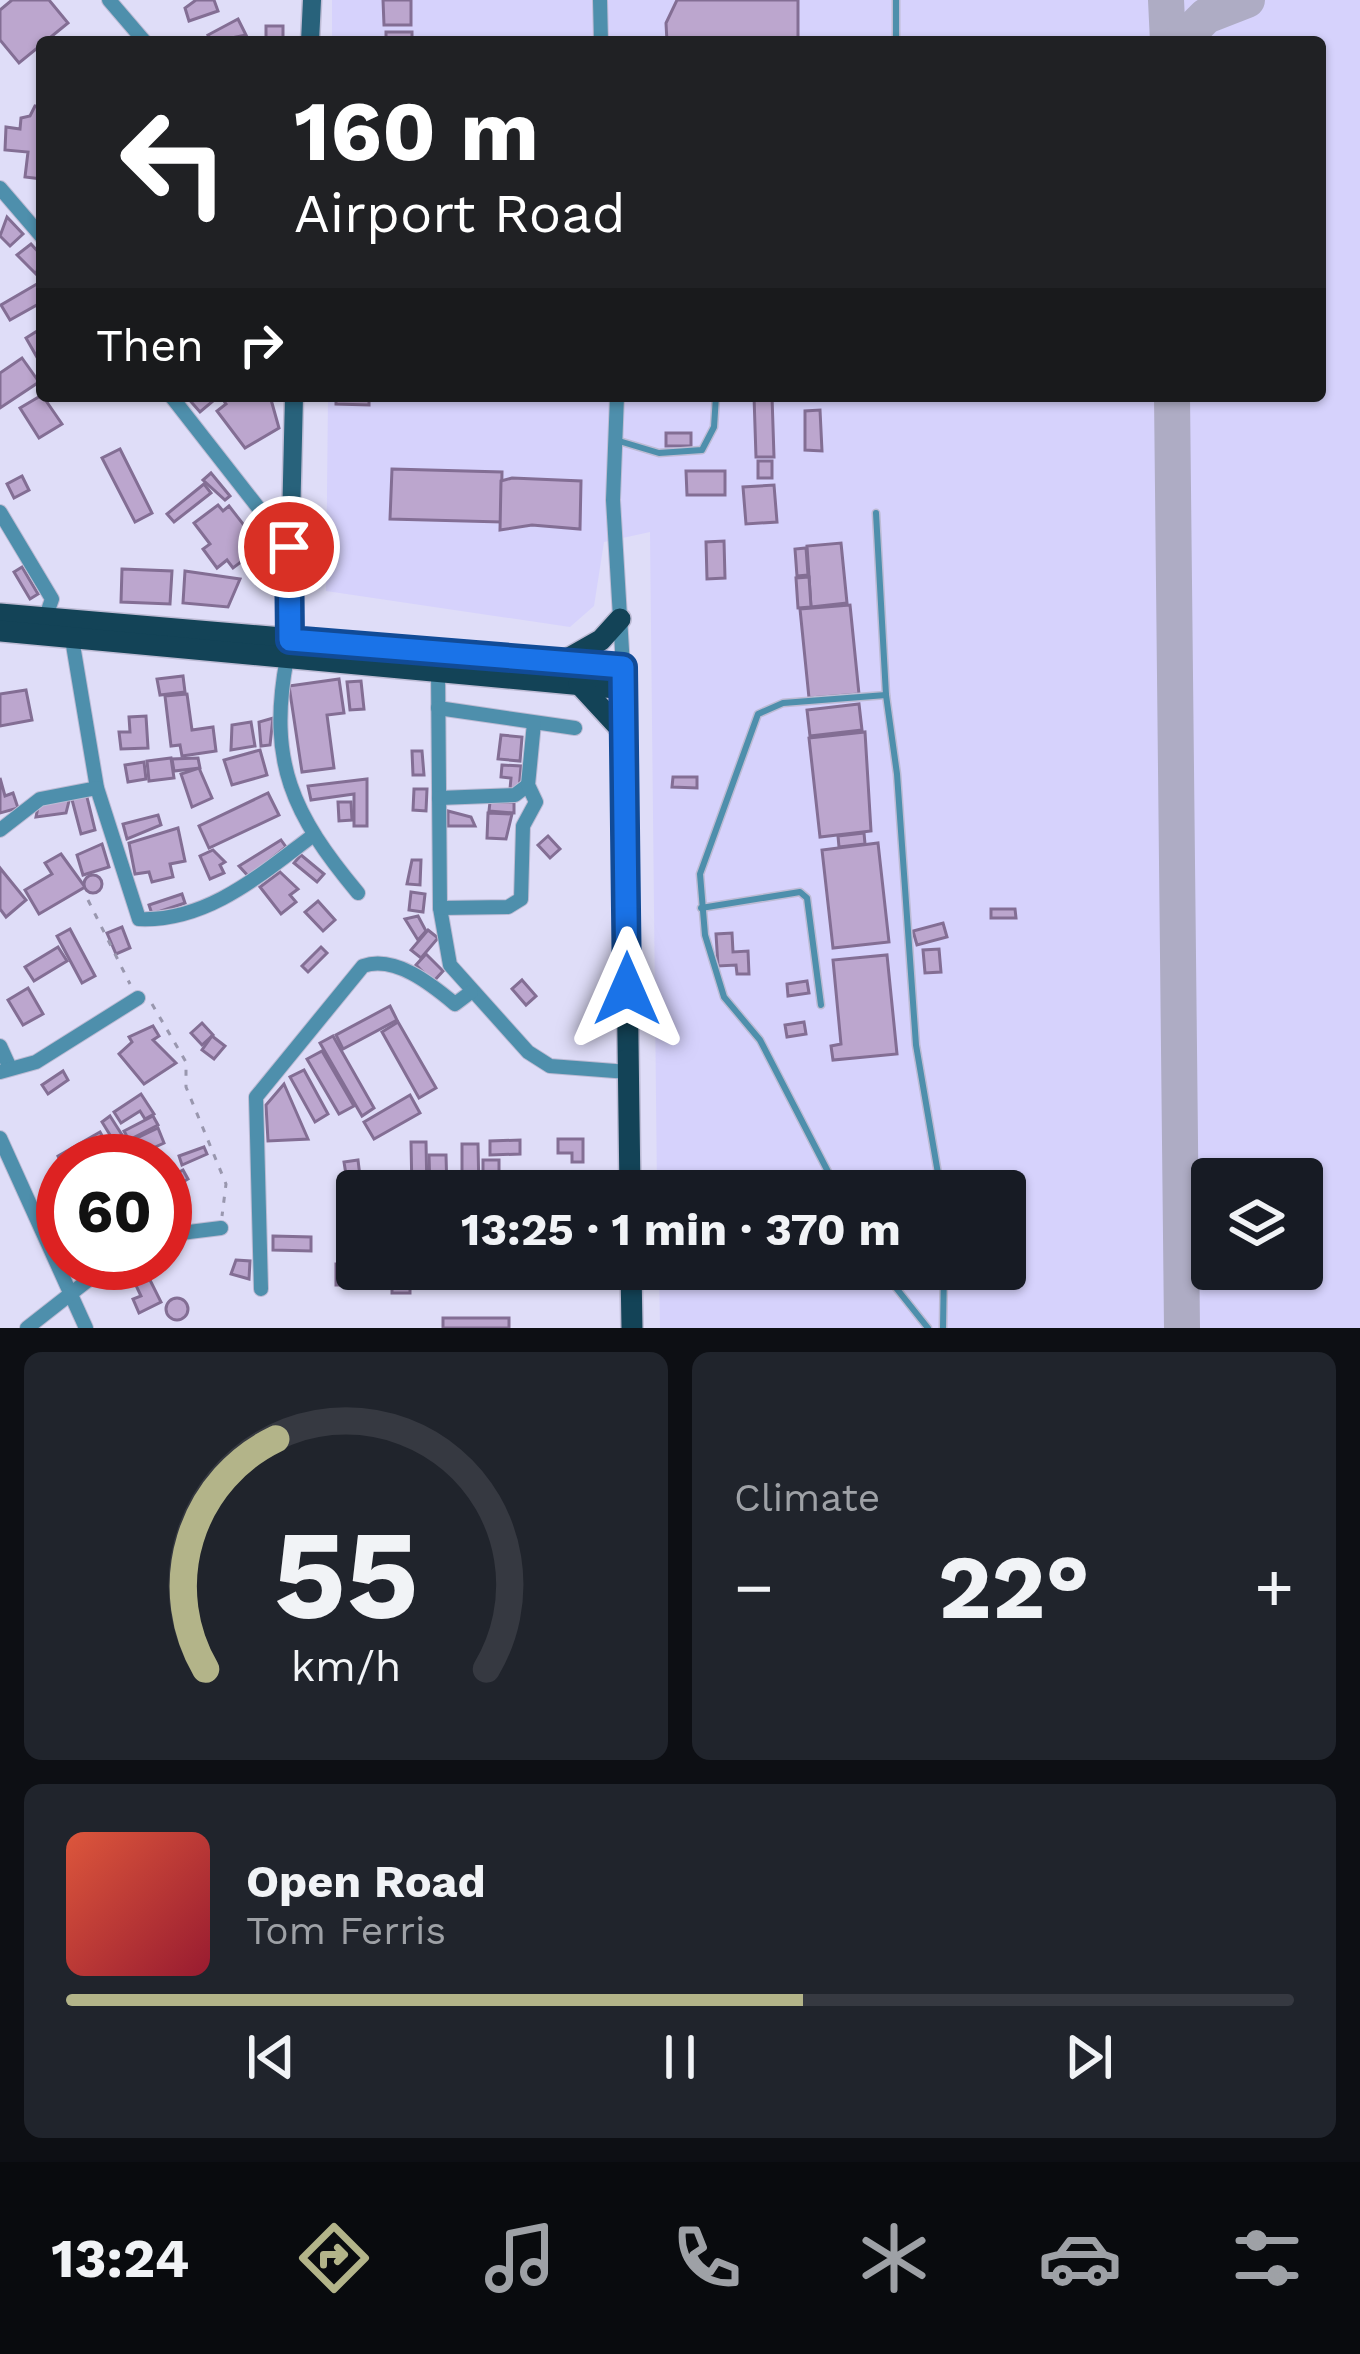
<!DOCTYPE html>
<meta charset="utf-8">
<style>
body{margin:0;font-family:"Work Sans",sans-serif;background:#20242c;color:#f1f3f6;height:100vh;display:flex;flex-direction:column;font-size:45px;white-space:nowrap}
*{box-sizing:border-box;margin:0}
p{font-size:39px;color:#9ea1a6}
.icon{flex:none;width:66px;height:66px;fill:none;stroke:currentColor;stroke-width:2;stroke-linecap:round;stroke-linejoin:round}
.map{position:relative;height:1328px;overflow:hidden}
.panel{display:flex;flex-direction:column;gap:24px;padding:24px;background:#0d0f14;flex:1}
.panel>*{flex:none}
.top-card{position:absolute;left:36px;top:36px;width:1290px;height:366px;border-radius:12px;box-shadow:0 3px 9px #0004;background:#202124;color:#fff;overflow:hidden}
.controls{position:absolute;left:1191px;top:1158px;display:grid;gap:24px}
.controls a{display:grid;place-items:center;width:132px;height:132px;border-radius:12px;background:#171b24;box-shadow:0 3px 9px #0004;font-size:60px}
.speed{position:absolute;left:36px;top:1134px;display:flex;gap:24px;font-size:60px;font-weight:700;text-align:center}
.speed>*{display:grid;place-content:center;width:156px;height:156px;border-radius:50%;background:#171b24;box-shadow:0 3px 9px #0004;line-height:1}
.speed .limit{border:18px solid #d22;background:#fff;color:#111}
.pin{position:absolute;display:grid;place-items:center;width:102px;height:102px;color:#fff;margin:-51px;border:6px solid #fff;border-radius:50%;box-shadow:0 3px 12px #0007}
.me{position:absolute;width:132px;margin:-66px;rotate:0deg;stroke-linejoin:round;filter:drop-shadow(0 0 9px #0008)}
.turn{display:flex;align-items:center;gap:42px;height:252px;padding:0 60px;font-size:54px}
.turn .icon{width:156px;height:156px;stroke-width:2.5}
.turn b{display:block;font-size:84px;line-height:102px}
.then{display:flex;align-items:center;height:114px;padding:0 60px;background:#0003;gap:24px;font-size:45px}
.big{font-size:90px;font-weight:700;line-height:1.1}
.panel .widget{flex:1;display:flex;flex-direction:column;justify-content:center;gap:18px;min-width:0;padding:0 42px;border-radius:18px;background:#20242c}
.panel .dial{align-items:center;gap:0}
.dial svg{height:312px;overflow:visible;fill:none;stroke:#363941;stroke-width:7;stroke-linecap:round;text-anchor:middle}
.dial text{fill:#f1f3f6;stroke:none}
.song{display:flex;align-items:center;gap:36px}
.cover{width:144px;height:144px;border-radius:18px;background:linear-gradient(135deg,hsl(10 70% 55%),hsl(350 70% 35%))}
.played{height:12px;border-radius:6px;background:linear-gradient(90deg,#b3b489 60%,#363941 60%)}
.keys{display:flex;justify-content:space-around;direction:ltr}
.heat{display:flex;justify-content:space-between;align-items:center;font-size:66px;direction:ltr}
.panel .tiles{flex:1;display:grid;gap:24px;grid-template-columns:1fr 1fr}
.widget:last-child{grid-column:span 2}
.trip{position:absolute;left:336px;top:1170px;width:690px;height:120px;border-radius:12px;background:#171b24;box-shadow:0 3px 9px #0004;font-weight:700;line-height:120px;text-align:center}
.menu{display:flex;height:192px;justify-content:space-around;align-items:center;background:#090b0e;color:#9ea1a6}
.menu .icon{width:84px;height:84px}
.menu .selected{color:#b3b489}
.menu b{font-size:54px;color:#f1f3f6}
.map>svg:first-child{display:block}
.built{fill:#d6d2fc;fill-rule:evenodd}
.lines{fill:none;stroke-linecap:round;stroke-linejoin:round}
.taxiway{stroke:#aeacc4;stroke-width:36}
.building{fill:#bca6ce;stroke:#836e94;stroke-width:3}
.lane-casing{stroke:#bdbbd4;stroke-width:9}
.street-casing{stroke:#bdbbd4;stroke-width:16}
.secondary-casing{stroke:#bdbbd4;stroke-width:21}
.primary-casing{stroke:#bdbbd4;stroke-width:24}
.path{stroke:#9997ae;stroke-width:3;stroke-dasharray:6 9;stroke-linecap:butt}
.lane{stroke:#4e8fac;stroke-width:6}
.street{stroke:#4e8fac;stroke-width:14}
.secondary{stroke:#28627b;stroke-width:18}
.primary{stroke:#134357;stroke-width:21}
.route-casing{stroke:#114b97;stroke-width:30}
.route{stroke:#1a73e8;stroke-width:21}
</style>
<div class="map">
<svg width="1360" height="1328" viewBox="0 0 1360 1328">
<rect width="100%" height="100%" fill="#dfddf8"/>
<!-- built -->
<path class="built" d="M332,0H1360V1328H660L659,1269H1005V1191H657L650,532L604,542L594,606L570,627L326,591L328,396H1320V42H332ZM1212,1179H1302V1269H1212Z"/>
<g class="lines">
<!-- taxiway -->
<g class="taxiway">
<polyline points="1166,0 1168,42"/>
<polyline points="1180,42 1206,16 1247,0"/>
<polyline points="1172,396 1182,1328"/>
</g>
</g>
<!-- building -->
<g class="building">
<polygon points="12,0 49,0 68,23 19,63 0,40 0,10"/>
<polygon points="196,0 214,0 218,11 189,21 185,8"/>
<polygon points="383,0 411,0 411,25 384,25"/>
<polygon points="677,0 798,0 798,42 667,42 666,23"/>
<polygon points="238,19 246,35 212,42 208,35"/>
<rect x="266" y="26" width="17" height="16"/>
<rect x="386" y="32" width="26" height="10"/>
<polygon points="35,106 42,107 42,179 25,177 28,152 5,150 6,127 20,129 21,118 30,116"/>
<polygon points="7,217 23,234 10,246 0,236"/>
<polygon points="31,244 42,256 36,274 17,255"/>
<polygon points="42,281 42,302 10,320 1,305"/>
<polygon points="42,328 42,366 26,338"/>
<polygon points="22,358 39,382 0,408 0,373"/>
<polygon points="42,395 62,424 39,438 20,408"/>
<polygon points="186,396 219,396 200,412"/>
<polygon points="270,396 279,428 245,448 217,411 226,404 221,397"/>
<polygon points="336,396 369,396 369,405 336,404"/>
<polygon points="754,396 772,396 774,457 756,457"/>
<polygon points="820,410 822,451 805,450 805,411"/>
<rect x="666" y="433" width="25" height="13"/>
<polygon points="120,449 152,513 135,522 102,458"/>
<rect x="758" y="461" width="14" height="17"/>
<polygon points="392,469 502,472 501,522 390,519"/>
<polygon points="686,471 725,471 725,495 687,495"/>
<polygon points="211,473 230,496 225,500 203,480"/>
<polygon points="22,476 29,490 14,498 7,484"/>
<polygon points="512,478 581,481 580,529 532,525 500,530 501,481"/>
<polygon points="204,484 211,493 174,522 167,514"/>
<polygon points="774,485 777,522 746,524 743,487"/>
<polygon points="218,505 223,511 229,506 261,547 233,568 227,560 217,568 203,549 210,544 194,523"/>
<polygon points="724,541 725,578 707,579 706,542"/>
<polygon points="841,543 847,603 811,607 807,546"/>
<polygon points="806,548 808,575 797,576 795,549"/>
<polygon points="22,567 38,594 30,599 14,572"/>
<polygon points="122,569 172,571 170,604 121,602"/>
<polygon points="185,571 240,579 228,607 183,603"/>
<polygon points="809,577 811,607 798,608 796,578"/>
<polygon points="850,605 859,694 809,698 800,609"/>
<polygon points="183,676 185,692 160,695 157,679"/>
<polygon points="339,679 344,713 327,715 334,768 302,772 289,686"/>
<polygon points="361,681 364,709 350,710 347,682"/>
<polygon points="26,690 32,720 0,726 0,694"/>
<polygon points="187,694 192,730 213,727 216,751 182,756 180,745 171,746 165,696"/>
<polygon points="859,704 862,730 810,736 807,710"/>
<polygon points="146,716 148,748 121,749 119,732 130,732 129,717"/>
<polygon points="273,718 270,745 261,746 259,722"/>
<polygon points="251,722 255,746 231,750 232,725"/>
<polygon points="865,732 871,831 820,837 809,738"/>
<polygon points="501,735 522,737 520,761 498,759"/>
<polygon points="260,750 267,775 232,785 224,760"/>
<polygon points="412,751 422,751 424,775 413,775"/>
<polygon points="171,758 174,778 149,781 147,761"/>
<polygon points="198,758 200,768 174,771 172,759"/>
<polygon points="144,762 146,779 128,782 125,765"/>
<polygon points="502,765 521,766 519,790 510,789 511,778 501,777"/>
<polygon points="199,768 212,798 192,807 181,774"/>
<polygon points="673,777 697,777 697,788 672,787"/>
<polygon points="0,778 5,796 13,793 18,808 0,813"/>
<polygon points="367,779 367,826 354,826 354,794 311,800 308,786"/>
<polygon points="414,789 427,789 426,811 413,810"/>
<polygon points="86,793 95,830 81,834 71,796"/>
<polygon points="268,793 279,815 209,848 199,826"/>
<polygon points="70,797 66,813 36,817 39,802"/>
<polygon points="338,802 351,802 352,820 339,821"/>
<polygon points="490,802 514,802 514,813 489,811"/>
<polygon points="448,811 471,817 475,826 448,826"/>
<polygon points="488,813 512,814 506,839 487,838"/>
<polygon points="158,815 161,825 127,839 123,824"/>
<polygon points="178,828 185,861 170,864 173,877 152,882 149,872 135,874 129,843"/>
<polygon points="864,833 865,844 839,847 838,836"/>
<polygon points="548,836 560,849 550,858 538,845"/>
<polygon points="281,840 286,847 249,877 239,866"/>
<polygon points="878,843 889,942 833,948 822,850"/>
<polygon points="102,844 109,867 83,875 77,855"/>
<polygon points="213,850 225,862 220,865 224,873 210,879 200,856"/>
<polygon points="61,854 85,887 39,914 25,890 52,874 45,863"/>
<polygon points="301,855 324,874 317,882 294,863"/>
<polygon points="412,860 421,860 420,885 407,884"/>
<polygon points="0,868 26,900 6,917 0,909"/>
<polygon points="280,872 298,889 290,895 296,902 281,914 260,887"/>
<circle cx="93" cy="884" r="9"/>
<polygon points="411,892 425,894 423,912 409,910"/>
<polygon points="182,894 185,903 152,914 149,905"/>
<polygon points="318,901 335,920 323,931 305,912"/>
<polygon points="991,909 1015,909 1016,918 991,918"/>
<polygon points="418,916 426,931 418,940 405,919"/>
<polygon points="943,923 947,937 917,945 913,931"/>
<polygon points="122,927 130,948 116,954 107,933"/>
<polygon points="70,929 95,976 82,983 57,936"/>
<polygon points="428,930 438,938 421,958 411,950"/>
<polygon points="732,933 733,952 748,951 749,974 737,974 736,965 718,966 716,934"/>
<polygon points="58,947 67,961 34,981 25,967"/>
<polygon points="321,947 327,953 308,972 302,966"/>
<polygon points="939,949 941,972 925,973 923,950"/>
<polygon points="426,954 443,971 433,982 416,965"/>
<polygon points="887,955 897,1054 833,1060 831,1046 841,1044 833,960"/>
<polygon points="522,980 536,996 526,1005 512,989"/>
<polygon points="807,981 809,993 788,996 787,984"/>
<polygon points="28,988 43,1014 23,1025 8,1000"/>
<polygon points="390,1006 397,1020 343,1049 336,1035"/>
<polygon points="398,1022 436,1088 419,1098 382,1032"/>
<polygon points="804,1022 806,1034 787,1037 785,1025"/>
<polygon points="202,1023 213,1035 202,1045 191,1033"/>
<polygon points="153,1026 159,1036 153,1040 176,1063 144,1084 119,1054 132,1042 129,1037"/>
<polygon points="212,1036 225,1046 214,1059 202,1050"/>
<polygon points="333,1036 374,1108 362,1116 320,1043"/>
<polygon points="322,1051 354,1106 339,1114 307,1059"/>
<polygon points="304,1070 328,1114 315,1122 290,1077"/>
<polygon points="63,1071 68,1080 48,1094 42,1085"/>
<polygon points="284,1084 308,1139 268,1141 266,1105"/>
<polygon points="141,1094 154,1114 145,1119 140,1111 121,1123 114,1112"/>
<polygon points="410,1095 420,1113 374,1139 364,1122"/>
<polygon points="110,1116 124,1138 115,1143 102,1122"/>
<polygon points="153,1116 158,1125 129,1140 124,1131"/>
<polygon points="158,1128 164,1143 144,1152 137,1138"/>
<polygon points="100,1132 116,1161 63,1161 63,1166 58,1156"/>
<polygon points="558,1139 583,1139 583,1162 572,1162 572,1153 558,1153"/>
<polygon points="520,1140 520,1154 490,1155 490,1141"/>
<polygon points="411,1142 426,1142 427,1191 412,1191"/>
<polygon points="462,1144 478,1144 479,1191 462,1191"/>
<polygon points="204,1147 207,1154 182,1165 179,1156"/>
<polygon points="429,1155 446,1155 447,1191 430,1191"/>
<polygon points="358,1160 361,1185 348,1187 344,1162"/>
<rect x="483" y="1160" width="16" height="31"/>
<polygon points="183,1170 188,1179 169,1190 165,1180"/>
<polygon points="273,1236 311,1237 311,1251 273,1250"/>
<polygon points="236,1260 250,1261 249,1279 231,1274"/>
<polygon points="336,1264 357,1264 361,1285 336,1285"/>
<polygon points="392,1269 443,1269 443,1284 410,1284 410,1293 392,1293"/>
<polygon points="540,1269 559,1269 559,1283 539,1283"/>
<polygon points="145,1270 161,1302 139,1313 133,1299 141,1296 132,1277"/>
<circle cx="177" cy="1309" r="11"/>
<rect x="443" y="1318" width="66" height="10"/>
</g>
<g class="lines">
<!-- lane casing -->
<g class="lane-casing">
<g id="lane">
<polyline points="896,0 896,42"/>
<polyline points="619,441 659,453 702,450 714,427 716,396"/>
<polyline points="876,513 886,695 897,774 916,1045 941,1191"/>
<polyline points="701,908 800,892 807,898 821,1005"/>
<polyline points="838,1191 760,1040 724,997 705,935 700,874 758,714 783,703 886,695"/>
<polyline points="881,1269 928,1328"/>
<polyline points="943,1328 944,1269"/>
</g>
</g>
<!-- street casing -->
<g class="street-casing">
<g id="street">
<polyline points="109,0 145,42"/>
<polyline points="600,0 601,42"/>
<polyline points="0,188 42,237"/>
<polyline points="171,396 289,547"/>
<polyline points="617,396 613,500 623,667"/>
<polyline points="0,512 52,599 45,619"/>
<path d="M72,639L97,788L139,919C207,922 260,875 311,837"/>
<path d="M287,658C267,762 293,815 358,893"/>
<polyline points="438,669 440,908 450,965 528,1052 550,1066 628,1072"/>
<polyline points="438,708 575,728"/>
<polyline points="439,798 515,795 528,785"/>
<polyline points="0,830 40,799 97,788"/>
<polyline points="440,908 508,907 521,899 523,826 536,802 528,785 534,723"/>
<polyline points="0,1046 10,1068"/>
<polyline points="0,1072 36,1062 138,998"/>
<polyline points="0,1138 86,1328"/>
<polyline points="165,1235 221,1228"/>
<path d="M261,1289L256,1097L363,966C395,955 431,984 455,1004L471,992"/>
<polyline points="27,1328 110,1263"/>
</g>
</g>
<!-- secondary casing -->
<g class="secondary-casing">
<g id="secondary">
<polyline points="310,42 312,0"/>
<polyline points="288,649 294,396"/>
</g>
</g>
<!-- primary casing -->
<g class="primary-casing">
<g id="primary">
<polyline points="0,614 623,667 630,1191"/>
<polyline points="0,631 626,689"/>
<polyline points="564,661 601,640 620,619"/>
<polyline points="579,684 626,735"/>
<polyline points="631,1269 632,1328"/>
</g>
</g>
<!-- path -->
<g class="path">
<polyline points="88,900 130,984"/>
<polyline points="152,1004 186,1062 186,1087 226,1184 222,1216"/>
</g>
<!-- lane -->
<use href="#lane" class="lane"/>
<!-- street -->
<use href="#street" class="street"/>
<!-- secondary -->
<use href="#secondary" class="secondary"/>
<!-- primary -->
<use href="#primary" class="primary"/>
</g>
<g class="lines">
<!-- route casing -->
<g class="route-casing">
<polyline id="route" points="289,547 290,640 623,667 627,989"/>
</g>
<!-- route -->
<use href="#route" class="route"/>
</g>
</svg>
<div class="controls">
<a><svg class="icon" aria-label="layers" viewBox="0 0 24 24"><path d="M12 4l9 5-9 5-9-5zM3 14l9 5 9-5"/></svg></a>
</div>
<div class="speed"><div class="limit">60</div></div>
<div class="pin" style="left:289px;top:547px;background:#d93025"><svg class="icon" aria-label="arrive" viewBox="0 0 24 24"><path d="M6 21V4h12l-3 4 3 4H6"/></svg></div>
<svg class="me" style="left:627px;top:989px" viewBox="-20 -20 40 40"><path d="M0-17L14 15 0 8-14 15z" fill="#1a73e8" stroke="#fff" stroke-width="4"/></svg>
<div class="trip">13:25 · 1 min · 370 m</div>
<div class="top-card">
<div class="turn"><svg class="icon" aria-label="left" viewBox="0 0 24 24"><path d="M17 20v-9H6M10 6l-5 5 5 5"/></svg><div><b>160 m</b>Airport Road</div></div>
<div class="then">Then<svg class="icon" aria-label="right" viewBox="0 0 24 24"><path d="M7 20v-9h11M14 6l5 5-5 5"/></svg></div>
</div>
</div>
<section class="panel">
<div class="tiles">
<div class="widget dial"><svg viewBox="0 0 100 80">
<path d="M14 69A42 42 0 1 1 86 69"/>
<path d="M14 69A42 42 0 0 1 32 10" stroke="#b3b489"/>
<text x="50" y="56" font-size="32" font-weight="700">55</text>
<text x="50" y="72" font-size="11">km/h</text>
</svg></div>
<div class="widget"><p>Climate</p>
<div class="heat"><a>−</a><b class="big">22°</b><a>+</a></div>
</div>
<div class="widget">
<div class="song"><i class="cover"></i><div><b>Open Road</b><p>Tom Ferris</p></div></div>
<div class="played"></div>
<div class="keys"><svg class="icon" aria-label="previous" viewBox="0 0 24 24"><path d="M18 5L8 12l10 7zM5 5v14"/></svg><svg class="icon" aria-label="pause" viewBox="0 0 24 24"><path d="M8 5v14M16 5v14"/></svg><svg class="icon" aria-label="next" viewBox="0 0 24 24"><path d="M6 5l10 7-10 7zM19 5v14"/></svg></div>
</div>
</div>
</section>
<nav class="menu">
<b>13:24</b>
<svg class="icon selected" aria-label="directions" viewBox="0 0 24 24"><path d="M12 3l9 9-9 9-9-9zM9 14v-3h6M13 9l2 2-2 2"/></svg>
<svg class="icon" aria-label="music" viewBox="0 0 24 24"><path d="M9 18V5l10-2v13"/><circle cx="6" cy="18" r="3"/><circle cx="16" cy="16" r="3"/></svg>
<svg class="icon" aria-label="phone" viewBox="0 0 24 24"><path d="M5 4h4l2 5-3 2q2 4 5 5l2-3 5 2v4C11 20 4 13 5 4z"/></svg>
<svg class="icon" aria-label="climate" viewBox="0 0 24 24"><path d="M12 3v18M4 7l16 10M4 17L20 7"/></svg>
<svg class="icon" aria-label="car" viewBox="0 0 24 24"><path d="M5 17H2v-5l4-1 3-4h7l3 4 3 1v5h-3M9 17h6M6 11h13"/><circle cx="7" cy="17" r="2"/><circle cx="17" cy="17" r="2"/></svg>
<svg class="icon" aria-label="filters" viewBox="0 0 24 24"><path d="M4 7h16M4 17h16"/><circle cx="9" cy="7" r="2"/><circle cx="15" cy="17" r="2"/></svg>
</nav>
